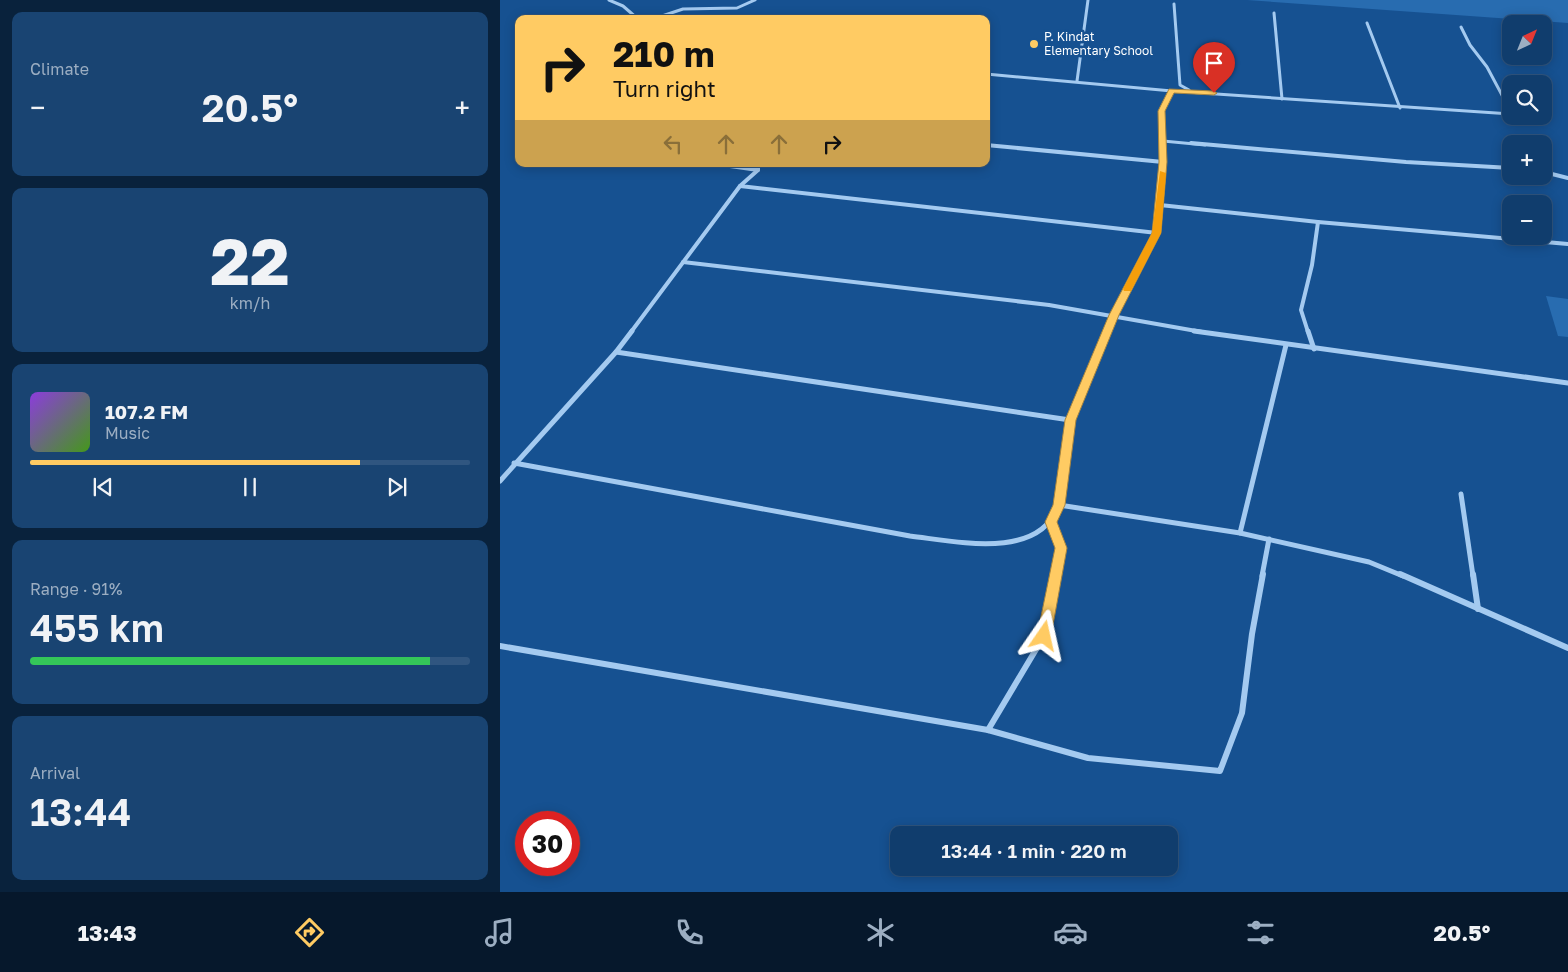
<!DOCTYPE html>
<meta charset="utf-8">
<style>
body{margin:0;font-family:"Golos Text",sans-serif;background:#194472;color:#f1f3f6;height:100vh;display:flex;flex-direction:column;font-size:19px;white-space:nowrap}
*{box-sizing:border-box;margin:0}
p{font-size:16px;color:#9caec2}
.icon{flex:none;width:28px;height:28px;fill:none;stroke:currentColor;stroke-width:2;stroke-linecap:round;stroke-linejoin:round}
.map{position:relative;flex:1;overflow:hidden}
.sheet{display:flex;flex-direction:column;gap:12px;padding:12px;background:#09223c;width:500px}
.sheet>*{flex:none}
.guide{position:absolute;left:15px;top:15px;width:475px;height:152px;border-radius:10px;box-shadow:0 2px 12px #0003,0 0 0 1px #305680;background:#ffcb63;color:#111;overflow:hidden}
.needle{width:32px;rotate:43deg}
.controls{position:absolute;left:1002px;top:15px;display:grid;gap:10px}
.controls a{display:grid;place-items:center;width:50px;height:50px;border-radius:10px;background:#103d6d;box-shadow:0 2px 12px #0003,0 0 0 1px #305680;font-size:25px}
.speed{position:absolute;left:15px;top:811px;display:flex;gap:10px;font-size:25px;font-weight:700;text-align:center}
.speed>*{display:grid;place-content:center;width:65px;height:65px;border-radius:50%;background:#103d6d;box-shadow:0 2px 12px #0003,0 0 0 1px #305680;line-height:1}
.speed .limit{border:8px solid #d22;background:#fff;color:#111}
.pin{position:absolute;display:grid;place-items:center;width:42px;height:42px;color:#fff;margin:-51px -21px;border-radius:50% 50% 50% 0;rotate:-45deg;box-shadow:0 0 5px #0007}
.pin .icon{rotate:45deg}
.me{position:absolute;width:55px;margin:-28px;rotate:11deg;stroke-linejoin:round;filter:drop-shadow(0 0 4px #0008)}
.turn{display:flex;align-items:center;gap:18px;height:105px;padding:0 15px;font-size:22px}
.turn .icon{width:65px;height:65px;stroke-width:2.5}
.turn b{display:block;font-size:35px;line-height:42px}
.lanes{display:flex;align-items:center;height:48px;padding:0 15px;background:#0003;justify-content:center;gap:25px;direction:ltr}
.lanes .off{opacity:.35}
.big{font-size:38px;font-weight:600;line-height:1.1}
.sheet .card{flex:1;display:flex;flex-direction:column;justify-content:center;gap:8px;min-width:0;padding:0 18px;border-radius:10px;background:#194472}
.sheet .dial{align-items:center;gap:0}
.dial b{font-size:65px;line-height:1}
.song{display:flex;align-items:center;gap:15px}
.cover{width:60px;height:60px;border-radius:8px;background:linear-gradient(135deg,hsl(270 70% 55%),hsl(100 70% 35%))}
.played{height:5px;border-radius:2px;background:linear-gradient(90deg,#ffcb63 75%,#305680 75%)}
.keys{display:flex;justify-content:space-around;direction:ltr}
.heat{display:flex;justify-content:space-between;align-items:center;font-size:28px;direction:ltr}
.charge{height:8px;border-radius:4px;background:linear-gradient(90deg,#34c759 91%,#305680 0)}
.trip{position:absolute;left:390px;top:826px;width:288px;height:50px;border-radius:10px;background:#103d6d;box-shadow:0 2px 12px #0003,0 0 0 1px #305680;font-weight:600;line-height:50px;text-align:center}
.menu{display:flex;height:80px;justify-content:space-around;align-items:center;background:#06182c;color:#9caec2}
.menu .icon{width:35px;height:35px}
.menu .active{color:#ffcb63}
.menu b{font-size:22px;color:#f1f3f6}
main{display:flex;flex:1;min-height:0}
.map>svg:first-child{display:block}
.green{fill:#286cb0}
.lines{fill:none;stroke-linecap:round;stroke-linejoin:round}
.street-far3{stroke:#a4caf0;stroke-width:3}
.street-far2{stroke:#a4caf0;stroke-width:4}
.street-far1{stroke:#a4caf0;stroke-width:5}
.street{stroke:#a4caf0;stroke-width:6}
.route{fill:#ffcb63;stroke:#a68440}
.slow{fill:#f59e0b}
.poi-dot{fill:#ffcb63;stroke:#165191;stroke-width:2}
.labels{text-anchor:middle;stroke-width:5;stroke-linejoin:round;paint-order:stroke}
.far-poi-label{font-size:12px;fill:#fff;stroke:#165191;text-anchor:start}
</style>
<main>
<section class="sheet">
<div class="card"><p>Climate</p>
<div class="heat"><a>−</a><b class="big">20.5°</b><a>+</a></div>
</div>
<div class="card dial"><b>22</b><p>km/h</p></div>
<div class="card">
<div class="song"><i class="cover"></i><div><b>107.2 FM</b><p>Music</p></div></div>
<div class="played"></div>
<div class="keys"><svg class="icon" aria-label="previous" viewBox="0 0 24 24"><path d="M18 5L8 12l10 7zM5 5v14"/></svg><svg class="icon" aria-label="pause" viewBox="0 0 24 24"><path d="M8 5v14M16 5v14"/></svg><svg class="icon" aria-label="next" viewBox="0 0 24 24"><path d="M6 5l10 7-10 7zM19 5v14"/></svg></div>
</div>
<div class="card"><p>Range · 91%</p><b class="big">455 km</b><div class="charge"></div></div>
<div class="card"><p>Arrival</p><b class="big">13:44</b></div>
</section>
<div class="map">
<svg width="1068" height="892" viewBox="0 0 1068 892">
<rect width="100%" height="100%" fill="#165191"/>
<!-- green -->
<g class="green">
<polygon points="747,0 1068,0 1068,23"/>
<polygon points="1046,296 1068,299 1068,337 1058,336"/>
</g>
<g class="lines">
<!-- street-far3 -->
<g class="street-far3">
<polyline points="109,0 123,6 138,19"/>
<polyline points="674,4 680,85 689,90"/>
<polyline points="774,13 782,99"/>
<polyline points="153,19 183,9 237,8 255,0"/>
<polyline points="867,23 900,108"/>
<polyline points="961,27 970,45 987,67 1011,112"/>
<polyline points="486,74 672,91 1011,114"/>
<polyline points="577,81 588,0"/>
<polyline points="663,141 705,145"/>
<polyline points="663,145 662,111 672,91"/>
</g>
<!-- street-far2 -->
<g class="street-far2">
<polyline points="691,143 906,162 1011,168"/>
<polyline points="486,145 663,162"/>
<polyline points="216,164 258,170"/>
<polyline points="258,164 258,170 240,186 657,233"/>
<polyline points="1044,172 1068,178"/>
<polyline points="660,205 818,222 1068,244"/>
<polyline points="183,262 549,305 702,332"/>
<polyline points="131,332 240,186"/>
<polyline points="607,332 657,233 663,162 663,143"/>
<polyline points="808,332 801,310 812,265 818,222"/>
</g>
<!-- street-far1 -->
<g class="street-far1">
<polyline points="694,331 1068,383"/>
<polyline points="808,331 814,349"/>
<polyline points="116,352 570,420"/>
<path d="M14,463L410,536C454,541 539,561 558,506C568,480 562,446 570,419C580,389 595,360 607,331"/>
<polyline points="0,481 116,352 132,331"/>
<polyline points="961,494 973,576"/>
<polyline points="559,505 740,533 869,562 903,576"/>
<polyline points="551,522 561,548 556,576"/>
<polyline points="740,533 786,345"/>
<polyline points="762,576 769,539"/>
</g>
<!-- street -->
<g class="street">
<polyline points="900,574 1068,648"/>
<polyline points="973,574 978,609"/>
<polyline points="0,646 488,730 588,758 720,771 742,713 752,634 763,574"/>
<polyline points="488,730 544,636 556,574"/>
</g>
</g>
<!-- route -->
<polygon class="route" points="669,89 714,91 717,93 714,95 674,93 665,111 667,162 661,233 619,315 576,420 565,505 557,522 567,548 551,636 549,640 544,642 539,640 537,636 555,548 545,522 553,505 565,420 609,315 652,233 659,162 658,111"/>
<!-- slow -->
<polygon class="slow" points="660,171 666,173 661,233 632,289 631,291 624,291 623,289 652,233"/>
<!-- markers -->
<circle class="poi-dot" cx="534" cy="44" r="5"/>
<g class="labels">
<!-- far-poi labels -->
<g class="far-poi-label">
<text x="544" y="41">P. Kindat<tspan x="544" dy="14">Elementary School</tspan></text>
</g>
</g>
</svg>
<div class="controls">
<a><svg class="needle" viewBox="-14 -14 28 28"><path d="M0-13l5 13h-10z" fill="#e53935"/><path d="M0 13l5-13h-10z" fill="#9caec2"/></svg></a>
<a><svg class="icon" aria-label="search" viewBox="0 0 24 24"><circle cx="10" cy="10" r="6"/><path d="M15 15l6 6"/></svg></a>
<a>+</a>
<a>−</a>
</div>
<div class="speed"><div class="limit">30</div></div>
<div class="pin" style="left:714px;top:93px;background:#d93025"><svg class="icon" aria-label="arrive" viewBox="0 0 24 24"><path d="M6 21V4h12l-3 4 3 4H6"/></svg></div>
<svg class="me" style="left:544px;top:636px" viewBox="-20 -20 40 40"><path d="M0-17L14 15 0 8-14 15z" fill="#ffcb63" stroke="#fff" stroke-width="4"/></svg>
<div class="trip">13:44 · 1 min · 220 m</div>
<div class="guide">
<div class="turn"><svg class="icon" aria-label="right" viewBox="0 0 24 24"><path d="M7 20v-9h11M14 6l5 5-5 5"/></svg><div><b>210 m</b>Turn right</div></div>
<div class="lanes"><svg class="icon off" aria-label="left" viewBox="0 0 24 24"><path d="M17 20v-9H6M10 6l-5 5 5 5"/></svg><svg class="icon off" aria-label="ahead" viewBox="0 0 24 24"><path d="M12 20V5M6 11l6-6 6 6"/></svg><svg class="icon off" aria-label="ahead" viewBox="0 0 24 24"><path d="M12 20V5M6 11l6-6 6 6"/></svg><svg class="icon" aria-label="right" viewBox="0 0 24 24"><path d="M7 20v-9h11M14 6l5 5-5 5"/></svg></div>
</div>
</div>
</main>
<nav class="menu">
<b>13:43</b>
<svg class="icon active" aria-label="directions" viewBox="0 0 24 24"><path d="M12 3l9 9-9 9-9-9zM9 14v-3h6M13 9l2 2-2 2"/></svg>
<svg class="icon" aria-label="music" viewBox="0 0 24 24"><path d="M9 18V5l10-2v13"/><circle cx="6" cy="18" r="3"/><circle cx="16" cy="16" r="3"/></svg>
<svg class="icon" aria-label="phone" viewBox="0 0 24 24"><path d="M5 4h4l2 5-3 2q2 4 5 5l2-3 5 2v4C11 20 4 13 5 4z"/></svg>
<svg class="icon" aria-label="climate" viewBox="0 0 24 24"><path d="M12 3v18M4 7l16 10M4 17L20 7"/></svg>
<svg class="icon" aria-label="car" viewBox="0 0 24 24"><path d="M5 17H2v-5l4-1 3-4h7l3 4 3 1v5h-3M9 17h6M6 11h13"/><circle cx="7" cy="17" r="2"/><circle cx="17" cy="17" r="2"/></svg>
<svg class="icon" aria-label="filters" viewBox="0 0 24 24"><path d="M4 7h16M4 17h16"/><circle cx="9" cy="7" r="2"/><circle cx="15" cy="17" r="2"/></svg>
<b>20.5°</b>
</nav>
